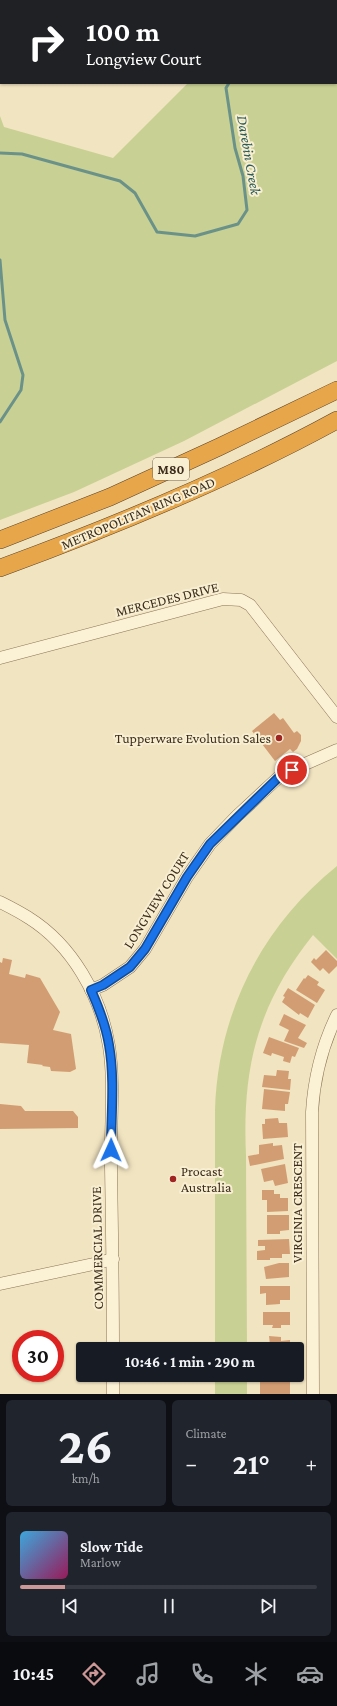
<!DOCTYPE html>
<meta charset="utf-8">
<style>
body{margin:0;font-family:"Crimson Pro",serif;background:#20242c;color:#f1f3f6;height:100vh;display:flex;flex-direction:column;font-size:15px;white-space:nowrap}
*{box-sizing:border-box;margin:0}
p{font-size:13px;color:#9ea1a6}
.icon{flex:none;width:22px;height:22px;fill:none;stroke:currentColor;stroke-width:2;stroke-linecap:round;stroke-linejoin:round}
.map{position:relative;height:1394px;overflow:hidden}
.side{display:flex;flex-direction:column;gap:6px;padding:6px;background:#0d0f14;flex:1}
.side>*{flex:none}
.hud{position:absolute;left:0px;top:0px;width:337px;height:84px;box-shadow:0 1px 3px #0004;background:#202124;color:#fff;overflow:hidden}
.speed{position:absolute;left:12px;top:1330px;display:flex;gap:8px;font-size:20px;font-weight:700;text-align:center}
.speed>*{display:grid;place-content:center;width:52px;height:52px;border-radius:50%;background:#171b24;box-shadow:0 1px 3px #0004;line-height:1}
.speed .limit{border:6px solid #d22;background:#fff;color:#111}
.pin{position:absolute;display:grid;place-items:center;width:34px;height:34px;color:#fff;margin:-17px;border:2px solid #fff;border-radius:50%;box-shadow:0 1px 4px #0007}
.me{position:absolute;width:44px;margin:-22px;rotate:1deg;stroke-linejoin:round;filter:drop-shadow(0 0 3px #0008)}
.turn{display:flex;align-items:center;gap:14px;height:84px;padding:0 20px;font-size:18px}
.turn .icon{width:52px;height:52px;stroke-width:2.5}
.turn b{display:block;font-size:28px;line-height:34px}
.big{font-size:30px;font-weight:700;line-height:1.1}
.side .tile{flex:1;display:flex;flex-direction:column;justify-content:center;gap:6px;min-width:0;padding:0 14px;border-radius:6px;background:#20242c}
.side .dial{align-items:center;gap:0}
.dial b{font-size:52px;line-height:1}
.song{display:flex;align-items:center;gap:12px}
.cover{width:48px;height:48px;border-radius:6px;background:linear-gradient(135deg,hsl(200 70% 55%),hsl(330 70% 35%))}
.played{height:4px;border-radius:2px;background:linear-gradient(90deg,#cd9697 15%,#363941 15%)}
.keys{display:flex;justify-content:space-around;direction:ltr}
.heat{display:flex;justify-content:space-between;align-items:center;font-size:22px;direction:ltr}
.side .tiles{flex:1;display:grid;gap:6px;grid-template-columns:1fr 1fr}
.tile:last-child{grid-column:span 2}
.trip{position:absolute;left:76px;top:1342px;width:228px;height:40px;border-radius:4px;background:#171b24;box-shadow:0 1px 3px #0004;font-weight:700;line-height:40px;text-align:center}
.menu{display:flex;height:64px;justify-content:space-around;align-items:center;background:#090b0e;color:#9ea1a6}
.menu .icon{width:28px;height:28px}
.menu .selected{color:#cd9697}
.menu b{font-size:18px;color:#f1f3f6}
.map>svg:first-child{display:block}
.green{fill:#c8d094}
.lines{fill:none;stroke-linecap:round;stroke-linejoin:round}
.stream{stroke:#6a9289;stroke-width:3}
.building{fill:#d39d73}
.minor-casing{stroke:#8c7557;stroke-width:13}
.highway-casing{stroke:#5a422b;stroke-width:18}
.minor{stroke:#fbf1d5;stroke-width:12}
.highway{stroke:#e8a64a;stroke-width:17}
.route-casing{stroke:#114b97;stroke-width:10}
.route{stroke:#1a73e8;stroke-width:7}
.poi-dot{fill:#a02422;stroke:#f8eed1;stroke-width:1.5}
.labels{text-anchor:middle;stroke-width:4;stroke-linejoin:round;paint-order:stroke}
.shield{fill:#f8eed1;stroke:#746652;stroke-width:1}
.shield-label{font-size:13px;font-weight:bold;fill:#3b2c1c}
.street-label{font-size:14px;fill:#3b2c1c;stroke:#f8eed1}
.poi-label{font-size:14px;fill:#3b2c1c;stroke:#f8eed1;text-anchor:end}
.water-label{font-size:15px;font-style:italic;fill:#2a5c5a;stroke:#f8eed1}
</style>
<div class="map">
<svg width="337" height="1394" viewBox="0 0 337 1394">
<rect width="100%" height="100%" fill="#f1e4c1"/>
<!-- green -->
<g class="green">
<polygon points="242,0 337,0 337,361 184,441 74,492 0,520 0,116 4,127 113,158 188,83 336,83 336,1"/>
<path d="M337,866V959L313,935C257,1005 242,1068 246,1156L247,1349H215V1110C218,1013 261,927 337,866Z"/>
<rect x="215" y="1375" width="32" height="19"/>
</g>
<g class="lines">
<!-- stream -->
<g class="stream">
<polyline points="269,1 270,0"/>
<polyline points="0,153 22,154 120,181 135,193 157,232 195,236 238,224 247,210 243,176 235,148 226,88 229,83"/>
<polyline points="0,260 5,320 23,375 21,390 0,422"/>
</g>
</g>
<!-- building -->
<g class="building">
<polygon points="274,713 280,720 283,718 294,733 297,731 301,735 301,741 297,749 293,752 290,749 275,761 252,731"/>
<polygon points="326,950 337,961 337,966 329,974 323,968 320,971 311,962 314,958 316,960"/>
<polygon points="3,958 12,960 9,974 25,978 26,974 40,978 60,1012 53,1030 71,1034 76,1069 70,1072 51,1071 50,1067 42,1066 43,1065 27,1063 29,1045 0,1043 0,962 2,963"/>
<polygon points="308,975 319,982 317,985 325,990 317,1003 296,990 304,978 305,979"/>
<polygon points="288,988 315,1005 308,1018 300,1013 299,1015 282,1002 285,997 283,996"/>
<polygon points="284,1014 306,1025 298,1038 307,1043 304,1048 284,1041 289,1030 279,1025"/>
<polygon points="269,1037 299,1048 295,1057 292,1056 290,1063 283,1061 284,1057 272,1053 271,1056 263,1053"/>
<polygon points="277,1070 289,1071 288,1079 291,1079 290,1090 262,1087 264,1075 276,1076"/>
<polygon points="264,1089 290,1092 288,1104 285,1104 285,1111 262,1109"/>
<polygon points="0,1104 21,1106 25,1111 73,1111 78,1117 78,1128 0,1129"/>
<polygon points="278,1118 279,1123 287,1123 288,1137 263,1139 262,1124 265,1124 265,1119"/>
<polygon points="273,1143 273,1146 282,1145 284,1159 250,1166 248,1156 259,1154 259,1145"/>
<polygon points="285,1164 288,1183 275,1186 273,1180 264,1182 261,1169"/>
<polygon points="262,1190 274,1190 274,1194 280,1194 280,1198 288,1198 288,1211 267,1212 267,1200 262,1200"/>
<polygon points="267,1215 289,1215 289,1230 280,1231 280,1234 267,1234"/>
<polygon points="289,1239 290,1254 282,1254 282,1258 270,1258 270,1260 257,1260 257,1251 265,1250 265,1246 258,1246 258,1240"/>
<polygon points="279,1263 289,1263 289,1277 266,1279 264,1267"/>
<polygon points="260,1286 290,1286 290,1300 280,1300 280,1304 266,1305 266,1293 260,1294"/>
<polygon points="263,1312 290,1312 290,1325 281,1325 281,1328 272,1328 273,1325 263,1325"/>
<polygon points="269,1336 281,1337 281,1341 290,1340 290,1349 262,1349 262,1345 270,1345"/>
<polygon points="290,1381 290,1394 260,1394 260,1382"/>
</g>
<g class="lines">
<!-- minor casing -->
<g class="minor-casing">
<g id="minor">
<polyline points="0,658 223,599 241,600 250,605 337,717"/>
<path d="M0,902C10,907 20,912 29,918C72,945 101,996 109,1046C115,1085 110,1127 111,1167C112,1228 113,1288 113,1349"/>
<polyline points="91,990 103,985 130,967 145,949 187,877 210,844 237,816 279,777 305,764 337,750"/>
<polyline points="0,1284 98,1263 113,1259"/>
<polyline points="113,1375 113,1394"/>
<path d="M313,1394L312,1112C314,1078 322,1046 337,1015"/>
</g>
</g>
<!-- highway casing -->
<g class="highway-casing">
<g id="highway">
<polyline points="0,540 110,497 219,447 337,390"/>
<path d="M0,568C115,526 229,479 337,420"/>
</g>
</g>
<!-- minor -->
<use href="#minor" class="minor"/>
<!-- highway -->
<use href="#highway" class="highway"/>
</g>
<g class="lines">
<!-- route casing -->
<g class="route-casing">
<path id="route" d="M111,1150C111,1116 115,1079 109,1045C106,1026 99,1008 91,990L103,985L130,967L145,949L187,877L210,844L279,777L292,770"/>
</g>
<!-- route -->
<use href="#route" class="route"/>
</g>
<!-- markers -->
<g class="poi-dot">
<circle cx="279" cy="738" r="4"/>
<circle cx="173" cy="1179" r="4"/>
</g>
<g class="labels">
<!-- shield labels -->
<rect class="shield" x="153" y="458" width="36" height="22" rx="3"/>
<g class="shield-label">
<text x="171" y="474">M80</text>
</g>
<!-- street labels -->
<g class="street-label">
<text transform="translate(138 513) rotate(-23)" y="5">METROPOLITAN RING ROAD</text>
<text transform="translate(167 599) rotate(-14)" y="5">MERCEDES DRIVE</text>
<text transform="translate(156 900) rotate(-58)" y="5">LONGVIEW COURT</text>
<text transform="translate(297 1203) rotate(-90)" y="5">VIRGINIA CRESCENT</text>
<text transform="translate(97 1248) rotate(-91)" y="5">COMMERCIAL DRIVE</text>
</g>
<!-- poi labels -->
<g class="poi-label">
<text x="271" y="743">Tupperware Evolution Sales</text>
<text x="181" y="1176" text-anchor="start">Procast<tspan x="181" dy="16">Australia</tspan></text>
</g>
<!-- water labels -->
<g class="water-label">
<text transform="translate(249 155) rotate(80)" y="5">Darebin Creek</text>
</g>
</g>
</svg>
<div class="speed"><div class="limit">30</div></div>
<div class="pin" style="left:292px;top:770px;background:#d93025"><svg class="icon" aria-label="arrive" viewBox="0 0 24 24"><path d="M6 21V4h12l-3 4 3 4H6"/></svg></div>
<svg class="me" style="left:111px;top:1150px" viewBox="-20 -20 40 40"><path d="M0-17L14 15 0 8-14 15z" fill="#1a73e8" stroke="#fff" stroke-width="4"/></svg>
<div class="trip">10:46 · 1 min · 290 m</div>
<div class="hud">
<div class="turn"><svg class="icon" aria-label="right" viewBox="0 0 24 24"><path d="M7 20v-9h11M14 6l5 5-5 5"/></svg><div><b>100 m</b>Longview Court</div></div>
</div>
</div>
<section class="side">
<div class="tiles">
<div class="tile dial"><b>26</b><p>km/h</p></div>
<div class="tile"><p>Climate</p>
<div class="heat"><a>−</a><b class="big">21°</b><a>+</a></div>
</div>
<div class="tile">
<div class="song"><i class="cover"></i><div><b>Slow Tide</b><p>Marlow</p></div></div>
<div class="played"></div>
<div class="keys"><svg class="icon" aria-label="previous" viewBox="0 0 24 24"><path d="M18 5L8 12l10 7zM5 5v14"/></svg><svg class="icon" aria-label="pause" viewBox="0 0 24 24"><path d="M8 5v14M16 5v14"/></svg><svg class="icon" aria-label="next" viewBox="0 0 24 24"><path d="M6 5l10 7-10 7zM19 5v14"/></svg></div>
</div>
</div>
</section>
<nav class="menu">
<b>10:45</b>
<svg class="icon selected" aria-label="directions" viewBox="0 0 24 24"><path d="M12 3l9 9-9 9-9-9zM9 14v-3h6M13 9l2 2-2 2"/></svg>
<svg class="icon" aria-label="music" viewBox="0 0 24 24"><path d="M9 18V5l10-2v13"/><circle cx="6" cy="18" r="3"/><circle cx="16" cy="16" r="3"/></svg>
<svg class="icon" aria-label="phone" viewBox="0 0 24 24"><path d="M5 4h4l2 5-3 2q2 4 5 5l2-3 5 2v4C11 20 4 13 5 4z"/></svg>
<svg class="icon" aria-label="climate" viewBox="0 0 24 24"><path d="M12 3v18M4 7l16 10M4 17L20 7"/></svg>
<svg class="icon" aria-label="car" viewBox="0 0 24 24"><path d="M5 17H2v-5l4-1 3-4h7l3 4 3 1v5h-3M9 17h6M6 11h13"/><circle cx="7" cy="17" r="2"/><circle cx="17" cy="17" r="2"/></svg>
</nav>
